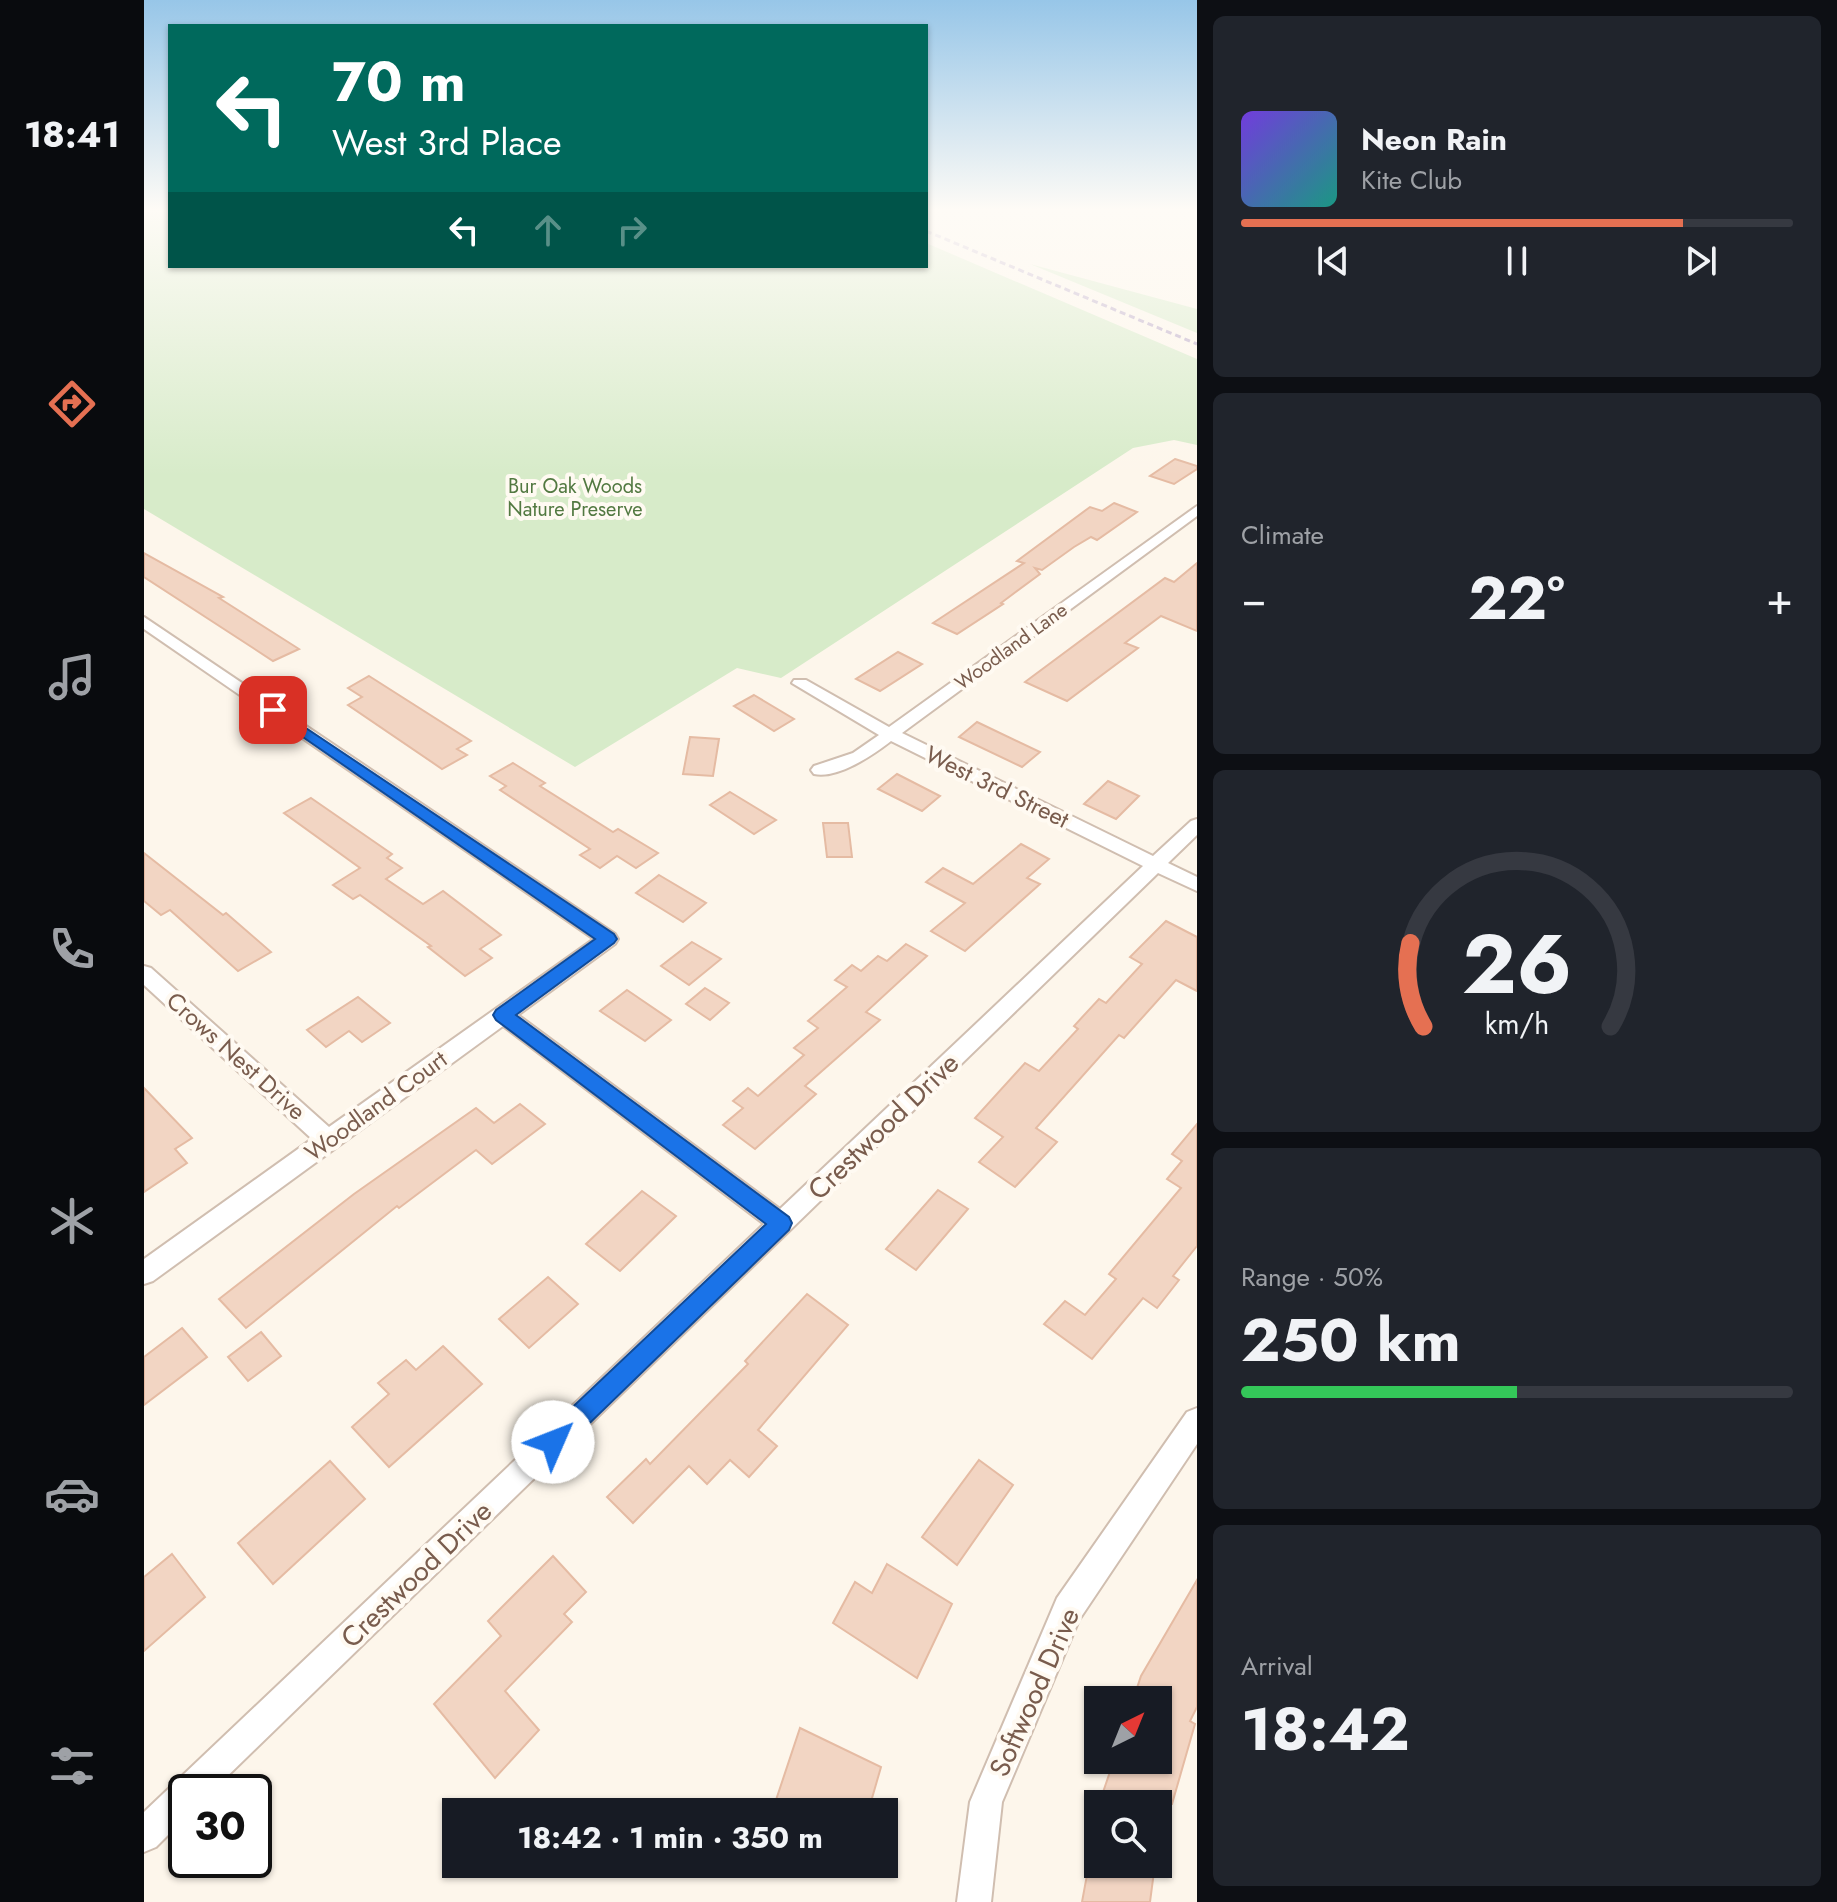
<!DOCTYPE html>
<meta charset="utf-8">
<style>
body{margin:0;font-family:Jost,sans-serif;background:#20242c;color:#f1f3f6;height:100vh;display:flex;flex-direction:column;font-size:30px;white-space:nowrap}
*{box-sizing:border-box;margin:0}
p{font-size:26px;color:#9ea1a6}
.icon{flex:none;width:44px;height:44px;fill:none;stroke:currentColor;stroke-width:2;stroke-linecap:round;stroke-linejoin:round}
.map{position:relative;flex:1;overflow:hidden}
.drawer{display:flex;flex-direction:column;gap:16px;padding:16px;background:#0d0f14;width:640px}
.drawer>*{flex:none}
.hud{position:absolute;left:24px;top:24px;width:760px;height:244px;border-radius:0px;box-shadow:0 2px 6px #0004;background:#00695c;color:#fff;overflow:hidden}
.needle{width:52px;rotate:43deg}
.fabs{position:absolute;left:940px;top:1686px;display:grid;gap:16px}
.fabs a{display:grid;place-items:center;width:88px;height:88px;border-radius:0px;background:#171b24;box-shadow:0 2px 6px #0004;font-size:40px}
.speed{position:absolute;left:24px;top:1774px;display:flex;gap:16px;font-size:40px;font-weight:700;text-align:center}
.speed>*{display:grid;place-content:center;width:104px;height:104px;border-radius:50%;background:#171b24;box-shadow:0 2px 6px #0004;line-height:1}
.speed .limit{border:4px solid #111;border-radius:12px;background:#fff;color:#111}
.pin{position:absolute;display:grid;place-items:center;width:68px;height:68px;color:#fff;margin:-34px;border-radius:16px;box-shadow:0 4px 12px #0006}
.me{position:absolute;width:88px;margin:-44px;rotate:46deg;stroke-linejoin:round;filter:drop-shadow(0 0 6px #0008)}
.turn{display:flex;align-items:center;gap:28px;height:168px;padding:0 32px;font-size:36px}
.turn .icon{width:104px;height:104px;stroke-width:2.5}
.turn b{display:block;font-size:56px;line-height:68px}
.lanes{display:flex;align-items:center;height:76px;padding:0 32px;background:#0003;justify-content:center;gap:40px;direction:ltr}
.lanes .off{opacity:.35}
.big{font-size:60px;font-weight:700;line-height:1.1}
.drawer .widget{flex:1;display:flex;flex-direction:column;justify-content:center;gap:12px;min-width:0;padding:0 28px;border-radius:12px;background:#20242c}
.drawer .dial{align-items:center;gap:0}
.dial svg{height:208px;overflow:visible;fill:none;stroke:#363941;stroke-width:7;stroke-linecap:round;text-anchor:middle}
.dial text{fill:#f1f3f6;stroke:none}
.song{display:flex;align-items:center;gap:24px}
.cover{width:96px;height:96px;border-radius:12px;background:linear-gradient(135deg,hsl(260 70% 55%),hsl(170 70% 35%))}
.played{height:8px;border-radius:4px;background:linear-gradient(90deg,#e57052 80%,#363941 80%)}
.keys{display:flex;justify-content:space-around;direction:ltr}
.heat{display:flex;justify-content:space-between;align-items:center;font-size:44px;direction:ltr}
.charge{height:12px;border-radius:6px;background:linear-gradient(90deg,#34c759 50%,#363941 0)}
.trip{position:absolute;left:298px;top:1798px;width:456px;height:80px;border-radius:0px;background:#171b24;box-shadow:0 2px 6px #0004;font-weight:700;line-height:80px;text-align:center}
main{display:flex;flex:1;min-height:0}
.tabs{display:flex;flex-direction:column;width:144px;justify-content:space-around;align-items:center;background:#090b0e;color:#9ea1a6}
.tabs .icon{width:56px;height:56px}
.tabs .on{color:#e57052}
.tabs b{font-size:36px;color:#f1f3f6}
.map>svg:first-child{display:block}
.green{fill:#d7ebc9}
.building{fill:#f2d5c3;stroke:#e5bba3;stroke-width:2}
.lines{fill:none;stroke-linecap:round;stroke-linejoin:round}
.minor-casing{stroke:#d0beb0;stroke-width:4}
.minor{fill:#fff;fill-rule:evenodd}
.rail{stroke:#b9a8c8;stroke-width:3;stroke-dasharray:6 4;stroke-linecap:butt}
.route{fill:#1a73e8;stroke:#114b97;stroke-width:2}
.labels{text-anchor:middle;stroke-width:8;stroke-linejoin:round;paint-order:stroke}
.far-park-label{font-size:20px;fill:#527941;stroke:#fffaf2}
.far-street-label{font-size:20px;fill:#795c4d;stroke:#fffaf2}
.street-label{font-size:24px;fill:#795c4d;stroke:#fffaf2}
.near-street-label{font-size:28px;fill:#795c4d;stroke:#fffaf2}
</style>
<main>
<nav class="tabs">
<b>18:41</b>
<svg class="icon on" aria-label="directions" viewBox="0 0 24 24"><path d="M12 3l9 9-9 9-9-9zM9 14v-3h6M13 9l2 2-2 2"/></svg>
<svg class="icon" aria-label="music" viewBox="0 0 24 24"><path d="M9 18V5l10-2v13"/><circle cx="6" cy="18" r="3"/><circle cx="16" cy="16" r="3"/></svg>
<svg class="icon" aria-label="phone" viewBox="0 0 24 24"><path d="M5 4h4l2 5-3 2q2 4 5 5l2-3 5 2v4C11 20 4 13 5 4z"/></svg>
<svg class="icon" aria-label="climate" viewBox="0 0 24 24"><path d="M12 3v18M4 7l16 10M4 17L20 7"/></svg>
<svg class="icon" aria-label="car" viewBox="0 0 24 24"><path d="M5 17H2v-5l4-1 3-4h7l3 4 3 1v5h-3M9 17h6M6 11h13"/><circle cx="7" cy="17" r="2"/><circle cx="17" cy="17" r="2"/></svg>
<svg class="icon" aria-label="filters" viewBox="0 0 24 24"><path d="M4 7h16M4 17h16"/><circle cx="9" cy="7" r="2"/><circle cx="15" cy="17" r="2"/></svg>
</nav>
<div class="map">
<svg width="1053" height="1902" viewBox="0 0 1053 1902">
<rect width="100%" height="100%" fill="#fdf6eb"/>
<!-- green -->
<g class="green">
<polygon points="0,209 26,209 26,266 782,266 782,243 1053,359 1053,445 1030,440 989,448 637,678 593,668 431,767 0,509"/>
<polygon points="886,264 1053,309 1053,333"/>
</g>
<!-- building -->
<g class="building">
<polygon points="1031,459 1053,466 1053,469 1030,484 1006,476"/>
<polygon points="970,503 993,512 953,540 947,537 930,547 898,570 891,568 896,574 857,603 859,604 813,634 789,623 880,563 873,561 946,507 958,511"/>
<polygon points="0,553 79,597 75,598 155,649 129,661 0,577"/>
<polygon points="1053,563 1053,631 1017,616 981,643 994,648 923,701 881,682 1021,578 1030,582"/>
<polygon points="754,652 778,664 736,691 712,679"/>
<polygon points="225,676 327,741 313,749 323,755 298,769 204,705 218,697 204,688"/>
<polygon points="610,695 650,719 630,731 590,706"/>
<polygon points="833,722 896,752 878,767 815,737"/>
<polygon points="546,737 575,739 569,776 539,774"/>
<polygon points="369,763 401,783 396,786 469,832 474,829 514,853 492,868 473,856 456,868 436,855 446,849 356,790 362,786 346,776"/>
<polygon points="753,774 796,796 778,811 734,789"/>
<polygon points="964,781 995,796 972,819 940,804"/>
<polygon points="586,792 632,820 610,834 566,805"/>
<polygon points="167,798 248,854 243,858 258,868 242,879 279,904 299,891 357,935 336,949 348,958 321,976 284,947 287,946 216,895 209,899 189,885 216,868 140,813"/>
<polygon points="679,823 704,823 708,857 683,857"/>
<polygon points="877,844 905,859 883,878 896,884 821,951 787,931 821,903 782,882 799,868 829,884"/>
<polygon points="0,853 79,915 82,913 127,952 94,971 26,910 17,915 0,901"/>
<polygon points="515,875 562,903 539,922 492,893"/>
<polygon points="1022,921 1053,937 1053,991 1032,980 980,1038 975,1035 892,1128 913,1142 871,1187 835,1162 859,1137 831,1118 881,1063 895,1071 934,1029 930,1026 955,999 962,1003 998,964 986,957"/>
<polygon points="548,942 577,959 545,985 517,966"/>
<polygon points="762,944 783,956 722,1012 736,1020 661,1086 672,1094 611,1149 579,1125 599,1108 589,1101 604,1088 614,1096 660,1055 650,1048 674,1028 664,1021 703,987 691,980 708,965 717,971 734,956 743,961"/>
<polygon points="561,988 585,1003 566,1020 542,1004"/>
<polygon points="483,990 527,1020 501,1041 456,1011"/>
<polygon points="214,997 246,1023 218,1042 205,1031 182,1047 163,1030"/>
<polygon points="0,1088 48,1138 31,1149 43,1163 0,1192"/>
<polygon points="376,1104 401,1124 348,1164 332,1150 255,1208 253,1206 102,1328 75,1299 210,1194 332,1108 350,1123"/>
<polygon points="1053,1124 1053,1246 1029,1276 1035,1280 1013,1308 999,1298 948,1359 900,1324 921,1301 941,1315 972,1279 965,1274 1037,1188 1023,1179 1038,1161 1028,1154"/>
<polygon points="794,1190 824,1209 772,1270 742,1249"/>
<polygon points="498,1191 532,1216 476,1271 442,1244"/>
<polygon points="404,1277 434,1304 385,1348 355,1319"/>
<polygon points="663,1294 704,1325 614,1430 633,1446 605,1477 586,1460 563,1484 545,1466 489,1523 463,1497 502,1459 506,1464 604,1364 601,1361"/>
<polygon points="38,1328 63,1357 0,1405 0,1357"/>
<polygon points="117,1332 137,1356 104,1381 84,1357"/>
<polygon points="299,1346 338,1384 245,1467 208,1427 245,1394 234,1383 262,1360 272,1370"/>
<polygon points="835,1460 869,1485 813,1565 778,1537"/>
<polygon points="186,1461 221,1499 129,1584 94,1543"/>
<polygon points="28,1554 61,1597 0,1651 0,1577"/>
<polygon points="409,1556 442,1592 420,1614 428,1622 361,1691 395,1730 351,1778 290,1704 357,1636 344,1621"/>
<polygon points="743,1564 808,1604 773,1678 689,1623 711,1582 728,1593"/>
<polygon points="1053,1580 1053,1707 1046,1721 1051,1724 1028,1804 955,1804 970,1760 1014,1760 1014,1700 989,1700 997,1676"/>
<polygon points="656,1728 737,1767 724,1812 628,1812"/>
<polygon points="945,1864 1011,1864 1006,1902 938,1902"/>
</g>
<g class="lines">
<!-- minor casing -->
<g class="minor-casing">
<g id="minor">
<path d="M1053,506V516L758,733L1009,856L1047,821L1053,819V835L1024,863L1053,877V891L1014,873L67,1792H42V1817L12,1847L0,1852V1812L620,1224L359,1026L9,1281L0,1284V1259L168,1139L0,985V966L7,968L185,1127L450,939L0,629V617L471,934L474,939L471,944L374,1015L636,1209L999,866L747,741C729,755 694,779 670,774L667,770L670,766L709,753L735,735L648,683L650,680H662L745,727Z"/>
<polygon points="1053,1408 1053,1444 935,1620 858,1802 847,1902 813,1902 826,1802 913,1598 1043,1412"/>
</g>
</g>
<!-- minor -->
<use href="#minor" class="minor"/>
<!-- rail -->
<polyline class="rail" points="782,231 1053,344"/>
</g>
<!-- sky -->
<linearGradient id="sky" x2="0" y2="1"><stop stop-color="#97c6e8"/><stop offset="0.44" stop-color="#fefbf6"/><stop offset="1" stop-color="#fefbf6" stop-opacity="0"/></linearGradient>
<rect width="1053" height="476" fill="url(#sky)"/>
<!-- route -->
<polygon class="route" points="129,706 470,934 473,939 470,943 372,1015 645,1217 648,1223 645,1230 418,1450 409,1454 400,1450 397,1442 400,1434 622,1224 352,1020 349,1015 352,1010 451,939 124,713 121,710"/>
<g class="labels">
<!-- far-park labels -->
<g class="far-park-label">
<text x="431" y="493">Bur Oak Woods<tspan x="431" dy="23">Nature Preserve</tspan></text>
</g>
<!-- far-street labels -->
<g class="far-street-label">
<text transform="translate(867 646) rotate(-36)" y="7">Woodland Lane</text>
</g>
<!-- street labels -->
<g class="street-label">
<text transform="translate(853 787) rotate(26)" y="8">West 3rd Street</text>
<text transform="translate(92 1056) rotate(42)" y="8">Crows Nest Drive</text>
<text transform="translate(232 1106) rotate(-36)" y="8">Woodland Court</text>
</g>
<!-- near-street labels -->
<g class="near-street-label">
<text transform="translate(739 1126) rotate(-44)" y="10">Crestwood Drive</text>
<text transform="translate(272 1574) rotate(-44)" y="10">Crestwood Drive</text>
<text transform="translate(890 1692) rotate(-66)" y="10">Softwood Drive</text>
</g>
</g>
</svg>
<div class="fabs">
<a><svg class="needle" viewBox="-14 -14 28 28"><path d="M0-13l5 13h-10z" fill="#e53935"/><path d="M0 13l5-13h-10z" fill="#9ea1a6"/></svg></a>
<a><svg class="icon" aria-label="search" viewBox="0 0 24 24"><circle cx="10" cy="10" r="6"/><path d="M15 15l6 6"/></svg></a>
</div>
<div class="speed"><div class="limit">30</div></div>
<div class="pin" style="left:129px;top:710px;background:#d93025"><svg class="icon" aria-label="arrive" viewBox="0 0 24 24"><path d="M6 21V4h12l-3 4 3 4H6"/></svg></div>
<svg class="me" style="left:409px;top:1442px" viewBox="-20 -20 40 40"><circle r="19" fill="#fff"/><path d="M0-13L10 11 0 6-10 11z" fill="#1a73e8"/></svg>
<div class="trip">18:42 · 1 min · 350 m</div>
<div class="hud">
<div class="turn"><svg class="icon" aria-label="left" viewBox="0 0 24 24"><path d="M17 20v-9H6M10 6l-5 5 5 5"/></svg><div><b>70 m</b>West 3rd Place</div></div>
<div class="lanes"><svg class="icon" aria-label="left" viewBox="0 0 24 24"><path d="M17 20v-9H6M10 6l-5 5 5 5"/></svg><svg class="icon off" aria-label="ahead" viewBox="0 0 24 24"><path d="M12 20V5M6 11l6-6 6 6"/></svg><svg class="icon off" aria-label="right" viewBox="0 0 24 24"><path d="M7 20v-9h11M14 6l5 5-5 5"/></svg></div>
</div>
</div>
<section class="drawer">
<div class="widget">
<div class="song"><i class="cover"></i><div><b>Neon Rain</b><p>Kite Club</p></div></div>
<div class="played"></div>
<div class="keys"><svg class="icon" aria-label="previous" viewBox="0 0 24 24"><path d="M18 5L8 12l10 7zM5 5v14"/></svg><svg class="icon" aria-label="pause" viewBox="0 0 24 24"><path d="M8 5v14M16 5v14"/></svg><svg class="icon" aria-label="next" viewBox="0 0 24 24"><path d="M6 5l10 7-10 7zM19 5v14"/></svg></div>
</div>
<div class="widget"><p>Climate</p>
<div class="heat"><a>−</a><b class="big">22°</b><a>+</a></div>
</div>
<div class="widget dial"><svg viewBox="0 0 100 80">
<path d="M14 69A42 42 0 1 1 86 69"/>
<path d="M14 69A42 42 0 0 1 9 37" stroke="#e57052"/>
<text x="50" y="56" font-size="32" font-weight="700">26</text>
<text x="50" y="72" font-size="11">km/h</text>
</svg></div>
<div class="widget"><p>Range · 50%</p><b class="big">250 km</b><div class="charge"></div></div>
<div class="widget"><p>Arrival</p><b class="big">18:42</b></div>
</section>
</main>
